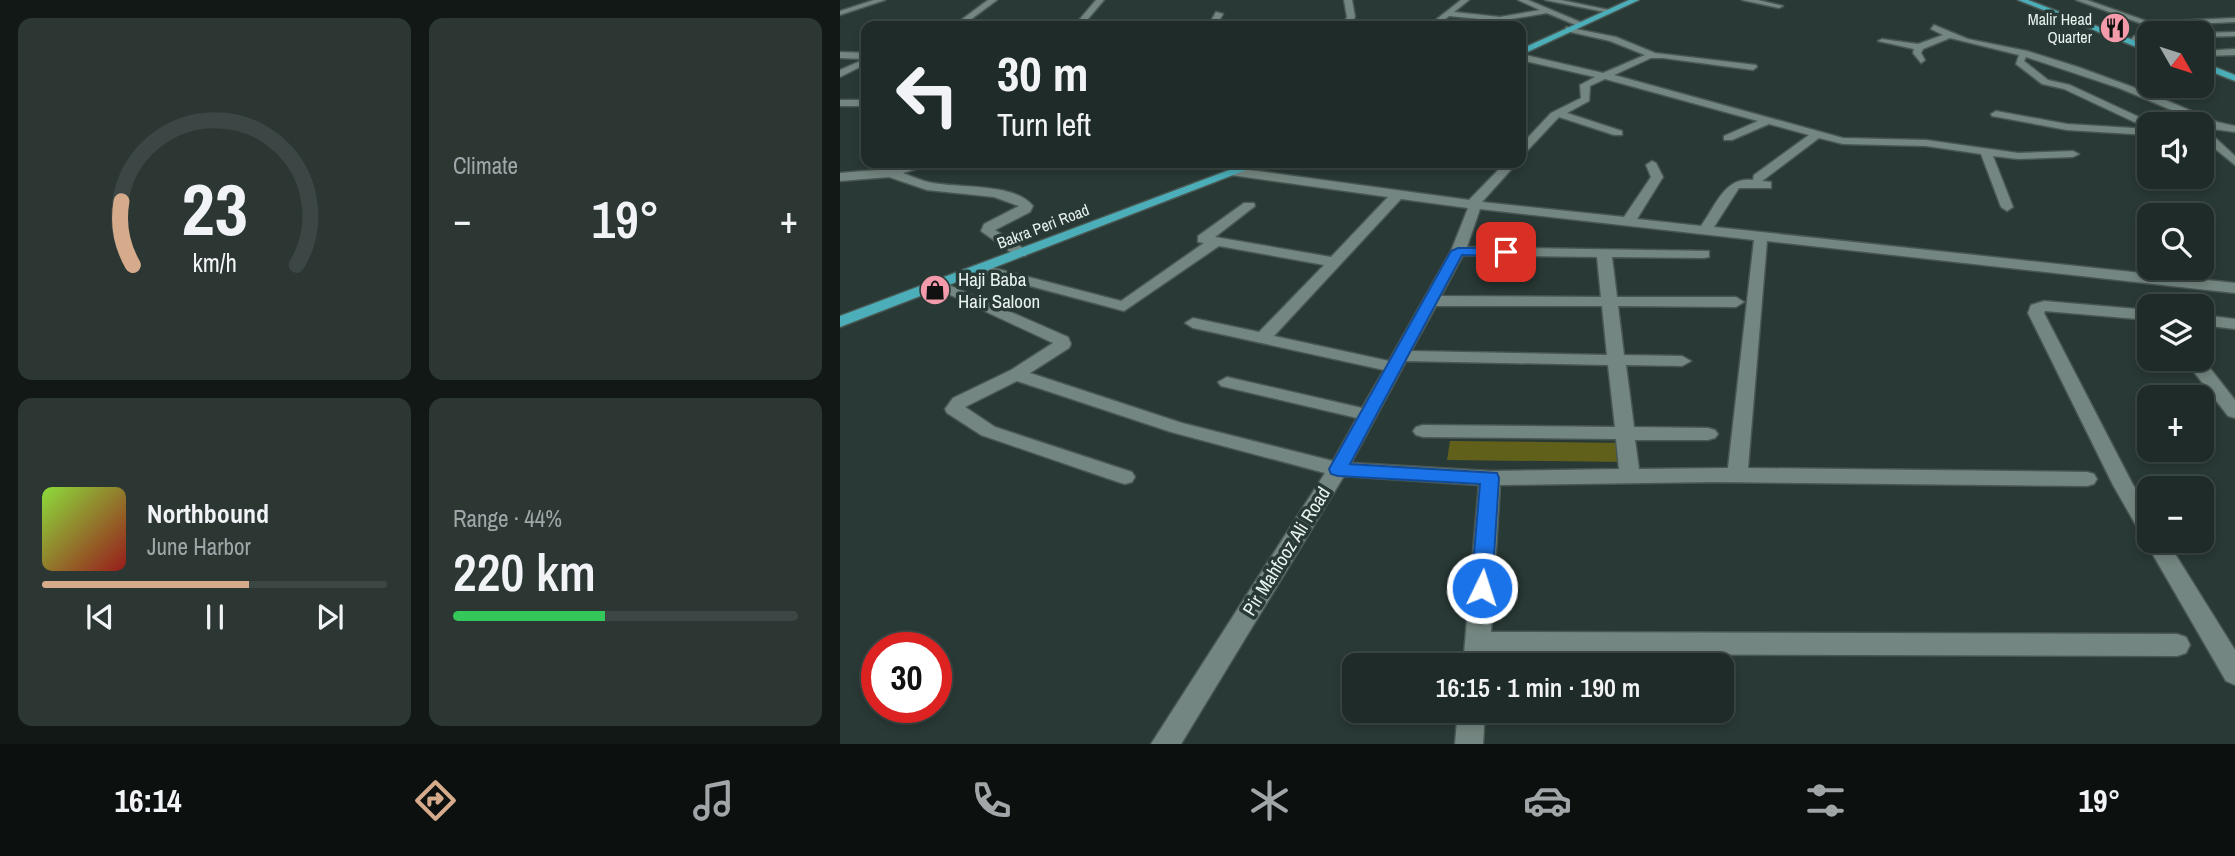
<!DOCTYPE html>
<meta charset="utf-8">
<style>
body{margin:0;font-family:"Archivo Narrow",sans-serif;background:#2c3734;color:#f1f3f6;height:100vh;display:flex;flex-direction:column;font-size:26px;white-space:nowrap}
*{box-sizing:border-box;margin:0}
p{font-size:23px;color:#a1a7a8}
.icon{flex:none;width:38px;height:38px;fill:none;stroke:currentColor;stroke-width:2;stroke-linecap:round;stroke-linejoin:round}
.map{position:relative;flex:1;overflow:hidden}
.sheet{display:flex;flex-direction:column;gap:18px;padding:18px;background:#111816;width:840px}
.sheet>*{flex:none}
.hud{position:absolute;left:21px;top:21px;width:665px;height:147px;border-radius:14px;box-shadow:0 4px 10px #0003,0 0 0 2px #3c4745;background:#1f2b28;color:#f1f3f6;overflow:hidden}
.needle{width:46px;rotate:129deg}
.controls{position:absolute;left:1297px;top:21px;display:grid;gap:14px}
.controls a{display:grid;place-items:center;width:77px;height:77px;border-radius:14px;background:#1f2b28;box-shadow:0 4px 10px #0003,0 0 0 2px #3c4745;font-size:35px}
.speed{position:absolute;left:21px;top:632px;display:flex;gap:14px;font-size:35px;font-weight:700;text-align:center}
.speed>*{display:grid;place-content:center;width:91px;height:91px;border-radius:50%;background:#1f2b28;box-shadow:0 4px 10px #0003,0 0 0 2px #3c4745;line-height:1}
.speed .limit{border:10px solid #d22;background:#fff;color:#111}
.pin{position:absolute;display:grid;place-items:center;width:60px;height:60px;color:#fff;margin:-30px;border-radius:14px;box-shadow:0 4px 10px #0006}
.me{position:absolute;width:77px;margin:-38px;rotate:4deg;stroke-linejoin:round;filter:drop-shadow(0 0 5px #0008)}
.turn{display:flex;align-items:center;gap:24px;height:147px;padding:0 21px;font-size:32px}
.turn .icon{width:91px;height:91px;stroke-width:2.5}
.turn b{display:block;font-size:49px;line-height:60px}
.big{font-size:52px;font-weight:600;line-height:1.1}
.sheet .widget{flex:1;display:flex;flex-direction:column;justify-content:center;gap:10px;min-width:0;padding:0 24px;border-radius:14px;background:#2c3734}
.sheet .dial{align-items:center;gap:0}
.dial svg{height:182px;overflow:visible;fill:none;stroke:#3c4745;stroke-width:7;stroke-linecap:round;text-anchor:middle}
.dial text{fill:#f1f3f6;stroke:none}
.song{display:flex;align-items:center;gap:21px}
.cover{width:84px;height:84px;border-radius:10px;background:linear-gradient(135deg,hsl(90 70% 55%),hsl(0 70% 35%))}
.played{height:7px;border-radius:4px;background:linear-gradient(90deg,#d6ab8b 60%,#3c4745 60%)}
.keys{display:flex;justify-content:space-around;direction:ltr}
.heat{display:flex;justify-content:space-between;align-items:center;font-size:38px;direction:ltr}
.charge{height:10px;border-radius:5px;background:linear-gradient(90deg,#34c759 44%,#3c4745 0)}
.sheet .tiles{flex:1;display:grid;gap:18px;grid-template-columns:repeat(2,1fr)}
.trip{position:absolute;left:502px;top:653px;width:392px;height:70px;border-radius:14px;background:#1f2b28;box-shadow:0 4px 10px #0003,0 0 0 2px #3c4745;font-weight:600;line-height:70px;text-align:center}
.menu{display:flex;height:112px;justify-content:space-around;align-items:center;background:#0c1110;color:#a1a7a8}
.menu .icon{width:49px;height:49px}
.menu .active{color:#d6ab8b}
.menu b{font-size:32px;color:#f1f3f6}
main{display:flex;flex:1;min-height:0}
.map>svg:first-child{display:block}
.green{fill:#61601a}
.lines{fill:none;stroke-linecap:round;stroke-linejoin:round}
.minor-casing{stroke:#495753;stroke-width:3}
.major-casing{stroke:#495753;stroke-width:3}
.minor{fill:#748681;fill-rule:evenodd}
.major{fill:#4baeb8;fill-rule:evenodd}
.route{fill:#1a73e8;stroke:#114b97;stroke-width:2}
.labels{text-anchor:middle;stroke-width:7;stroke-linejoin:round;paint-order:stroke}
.far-poi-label{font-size:16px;fill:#e8f2ef;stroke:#293935;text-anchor:end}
.far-street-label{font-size:16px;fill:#e8f2ef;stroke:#293935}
.poi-label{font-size:19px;fill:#e8f2ef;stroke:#293935;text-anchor:start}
.street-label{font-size:19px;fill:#e8f2ef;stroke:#293935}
</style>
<main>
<section class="sheet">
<div class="tiles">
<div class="widget dial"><svg viewBox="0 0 100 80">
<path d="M14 69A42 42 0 1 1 86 69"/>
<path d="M14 69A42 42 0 0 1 9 41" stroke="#d6ab8b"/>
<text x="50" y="56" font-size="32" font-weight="700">23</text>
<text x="50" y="72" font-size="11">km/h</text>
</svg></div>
<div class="widget"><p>Climate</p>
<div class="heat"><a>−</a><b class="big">19°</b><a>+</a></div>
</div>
<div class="widget">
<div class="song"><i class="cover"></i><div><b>Northbound</b><p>June Harbor</p></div></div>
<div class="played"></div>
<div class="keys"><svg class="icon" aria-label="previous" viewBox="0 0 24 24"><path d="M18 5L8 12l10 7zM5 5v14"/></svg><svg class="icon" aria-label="pause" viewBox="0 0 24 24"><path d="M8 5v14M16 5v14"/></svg><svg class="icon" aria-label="next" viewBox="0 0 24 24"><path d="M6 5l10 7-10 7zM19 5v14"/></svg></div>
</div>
<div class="widget"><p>Range · 44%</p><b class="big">220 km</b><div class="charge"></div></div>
</div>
</section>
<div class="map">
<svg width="1395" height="744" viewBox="0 0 1395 744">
<rect width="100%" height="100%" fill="#293935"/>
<!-- green -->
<polygon class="green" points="610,441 785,443 786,462 607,460"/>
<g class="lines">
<!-- minor casing -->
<g class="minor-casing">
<g id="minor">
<polygon points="34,0 45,0 0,15 0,11"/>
<polygon points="148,0 157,0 122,26 113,26"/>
<polygon points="256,0 264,0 242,26 234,26"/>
<polygon points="504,0 512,0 515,17 510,26 502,26 507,17"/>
<polygon points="621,0 629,0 614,12 660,17 700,10 678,0 688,0 745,24 738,26 707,13 660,21 609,16 597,26 588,26"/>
<polygon points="705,0 721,0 774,11 770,13"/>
<polygon points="902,0 918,0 943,6 939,8"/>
<polygon points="1236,0 1247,0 1309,22 1395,18 1395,22 1308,26"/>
<polygon points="376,12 383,14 376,26 368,26"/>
<polygon points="1094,25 1128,39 1187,51 1238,67 1309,93 1377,122 1395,126 1395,132 1373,129 1370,133 1395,156 1395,165 1362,138 1365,124 1279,88 1186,57 1184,61 1208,80 1230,85 1314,124 1309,124 1309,128 1305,127 1224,89 1202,84 1176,64 1179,55 1110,38 1083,49 1081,53 1085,60 1081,63 1073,53 1074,49 1038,41 1042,39 1078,44 1103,35 1091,29"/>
<path d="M726,27L776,37L815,53L916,65L917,67L913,70L823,58H811L774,75L1003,138L1086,140L1178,153L1233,151L1239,154L1233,157L1178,159L1153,156L1173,207L1167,211L1161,207L1141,154L1086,146L1003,144L979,138L922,181L931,182V188H899L874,227L1395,283V293L927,241L908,468L1247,472L1254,474L1257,479L1254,484L1247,486L875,482L660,485L651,632L1337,634L1346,637L1350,645L1346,653L1337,656L650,654L649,665H623L639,485L504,476L341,744H311L485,473L331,432L177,381L125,407L155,427L292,472L295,477L292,482L285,484L278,482L141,435L107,413L105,409L113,398L171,370L213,343L89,285L97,280L102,282L228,337L231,344L229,348L190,373L342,423L493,461L517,418L381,386L378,382L387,377L522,408L544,370L353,328L345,323L353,318L419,332L484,265L379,246L284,311L137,272L135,269L142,265L281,301L364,243L358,242V236L404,203H414L415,206L375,237L491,257L548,197L391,175L389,172L395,168L629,200L665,163H677L642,202L784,217L811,177L806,165L812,161L816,163L823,177L797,219L861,226C876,205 885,176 913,180L914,175L969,135L929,124L892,140H884V136L918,121L765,79L750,86L749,101L727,113L782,131V135H774L719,117L685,153L681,154V145L711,113L741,98L740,85L755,77L681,60V54L763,73L805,55L770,41L726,31ZM561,199L628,208L611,251L549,361L434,336ZM640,209L914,240L888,468L799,469L795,440H868L875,438L878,434L875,430L868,428L794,427L786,365L842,366L851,361L842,356L784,355L778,306L896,307L904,302L896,297H777L772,257L864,258L869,257V251L627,247ZM623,255L757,257L761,297L601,296ZM596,306H762L767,355L571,351ZM566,361L768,365L775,427L583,425L576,427L573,431L576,435L583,437L776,439L779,469L650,471L511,463Z"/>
<polygon points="1395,32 1395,36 1362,37 1359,33"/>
<polygon points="1294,36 1309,36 1309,40 1291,40"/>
<polygon points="1395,49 1395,55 1362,56 1362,51"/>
<polygon points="0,52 26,53 26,64 0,77 0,70 25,59 0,58"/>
<rect x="0" y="100" width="26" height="6"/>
<polygon points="1156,111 1227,124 1309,129 1309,135 1227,130 1152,116 1151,114"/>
<path d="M76,163H95L63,173C71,176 80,180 88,182C117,189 174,182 193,206L190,212L155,230L186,250V256H176L141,231L144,224L179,206L154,197L87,190L49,177L0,181V173L50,169Z"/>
<polygon points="1204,301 1309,310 1309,320 1205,311 1204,313 1292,483 1309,510 1309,541 1327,541 1395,650 1395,685 1386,681 1305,541 1308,536 1301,534 1273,485 1188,313 1191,305"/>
<polygon points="1362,315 1395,319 1395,329 1362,325"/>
<polygon points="1362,358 1395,400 1395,418 1388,416 1344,359"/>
<polygon points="618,710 645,710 643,744 615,744"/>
</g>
</g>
<!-- major casing -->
<g class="major-casing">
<g id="major">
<polygon points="789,0 799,0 681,55 681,49"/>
<polygon points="1178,0 1188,0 1309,46 1309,52"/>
<polygon points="1362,62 1395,75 1395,81 1362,68"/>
<polygon points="408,163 424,163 0,327 0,316"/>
</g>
</g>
<!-- minor -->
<use href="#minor" class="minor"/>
<!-- major -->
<use href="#major" class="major"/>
</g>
<!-- route -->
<polygon class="route" points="618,248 666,248 673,252 666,256 622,255 510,464 657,473 659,478 652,588 649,594 642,596 634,594 631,588 640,484 498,476 491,474 489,469 611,251"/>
<!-- icons -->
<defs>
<g id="restaurant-disc" transform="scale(1.575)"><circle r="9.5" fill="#f39aab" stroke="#293935"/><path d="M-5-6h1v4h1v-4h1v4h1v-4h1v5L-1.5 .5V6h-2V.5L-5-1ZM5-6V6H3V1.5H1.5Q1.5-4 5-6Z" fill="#111"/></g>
<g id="shop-disc" transform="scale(1.575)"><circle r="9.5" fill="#f39aab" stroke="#293935"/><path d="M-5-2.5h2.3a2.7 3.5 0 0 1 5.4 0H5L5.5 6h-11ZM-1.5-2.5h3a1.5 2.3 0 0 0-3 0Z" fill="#111"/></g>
</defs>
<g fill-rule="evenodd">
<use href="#restaurant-disc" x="1275" y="28"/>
<use href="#shop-disc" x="95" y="290"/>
</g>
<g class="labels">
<!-- far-poi labels -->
<g class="far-poi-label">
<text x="1252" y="25">Malir Head<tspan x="1252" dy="18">Quarter</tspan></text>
</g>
<!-- far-street labels -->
<g class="far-street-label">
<text transform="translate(203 226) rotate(-21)" y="6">Bakra Peri Road</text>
</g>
<!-- poi labels -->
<g class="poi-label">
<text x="118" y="286">Haji Baba<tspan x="118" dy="22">Hair Saloon</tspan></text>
</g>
<!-- street labels -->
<g class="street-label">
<text transform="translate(446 551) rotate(-58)" y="7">Pir Mahfooz Ali Road</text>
</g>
</g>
</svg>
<div class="controls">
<a><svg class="needle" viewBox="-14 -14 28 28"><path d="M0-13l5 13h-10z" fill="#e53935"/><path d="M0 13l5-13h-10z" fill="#a1a7a8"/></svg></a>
<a><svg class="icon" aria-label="sound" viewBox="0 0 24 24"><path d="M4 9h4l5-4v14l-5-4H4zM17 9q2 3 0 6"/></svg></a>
<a><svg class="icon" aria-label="search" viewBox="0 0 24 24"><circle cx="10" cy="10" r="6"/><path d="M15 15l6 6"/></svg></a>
<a><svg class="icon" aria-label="layers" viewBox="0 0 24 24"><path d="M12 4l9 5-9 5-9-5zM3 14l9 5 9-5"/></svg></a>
<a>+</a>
<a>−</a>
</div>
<div class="speed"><div class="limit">30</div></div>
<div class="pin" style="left:666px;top:252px;background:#d93025"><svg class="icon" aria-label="arrive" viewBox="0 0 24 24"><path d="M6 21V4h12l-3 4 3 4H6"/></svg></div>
<svg class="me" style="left:642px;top:588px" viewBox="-20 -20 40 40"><circle r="17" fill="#1a73e8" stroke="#fff" stroke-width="3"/><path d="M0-11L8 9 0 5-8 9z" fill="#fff"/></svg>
<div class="trip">16:15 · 1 min · 190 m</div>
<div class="hud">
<div class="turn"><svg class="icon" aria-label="left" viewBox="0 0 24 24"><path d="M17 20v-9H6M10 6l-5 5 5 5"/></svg><div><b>30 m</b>Turn left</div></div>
</div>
</div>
</main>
<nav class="menu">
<b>16:14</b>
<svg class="icon active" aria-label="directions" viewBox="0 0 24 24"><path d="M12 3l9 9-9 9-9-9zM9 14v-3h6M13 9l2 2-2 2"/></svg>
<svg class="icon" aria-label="music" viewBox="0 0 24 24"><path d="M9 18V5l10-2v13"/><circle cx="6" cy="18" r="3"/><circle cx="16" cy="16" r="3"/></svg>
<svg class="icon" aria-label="phone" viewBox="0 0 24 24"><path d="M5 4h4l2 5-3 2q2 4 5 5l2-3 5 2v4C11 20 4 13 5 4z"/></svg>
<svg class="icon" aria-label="climate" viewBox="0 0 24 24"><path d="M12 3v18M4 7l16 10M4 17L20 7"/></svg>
<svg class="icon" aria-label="car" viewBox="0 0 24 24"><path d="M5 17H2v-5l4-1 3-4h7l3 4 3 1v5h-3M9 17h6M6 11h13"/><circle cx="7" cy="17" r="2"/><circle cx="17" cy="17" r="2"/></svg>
<svg class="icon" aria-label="filters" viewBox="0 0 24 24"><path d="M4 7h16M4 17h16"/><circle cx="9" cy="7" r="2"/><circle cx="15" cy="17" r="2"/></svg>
<b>19°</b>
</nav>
